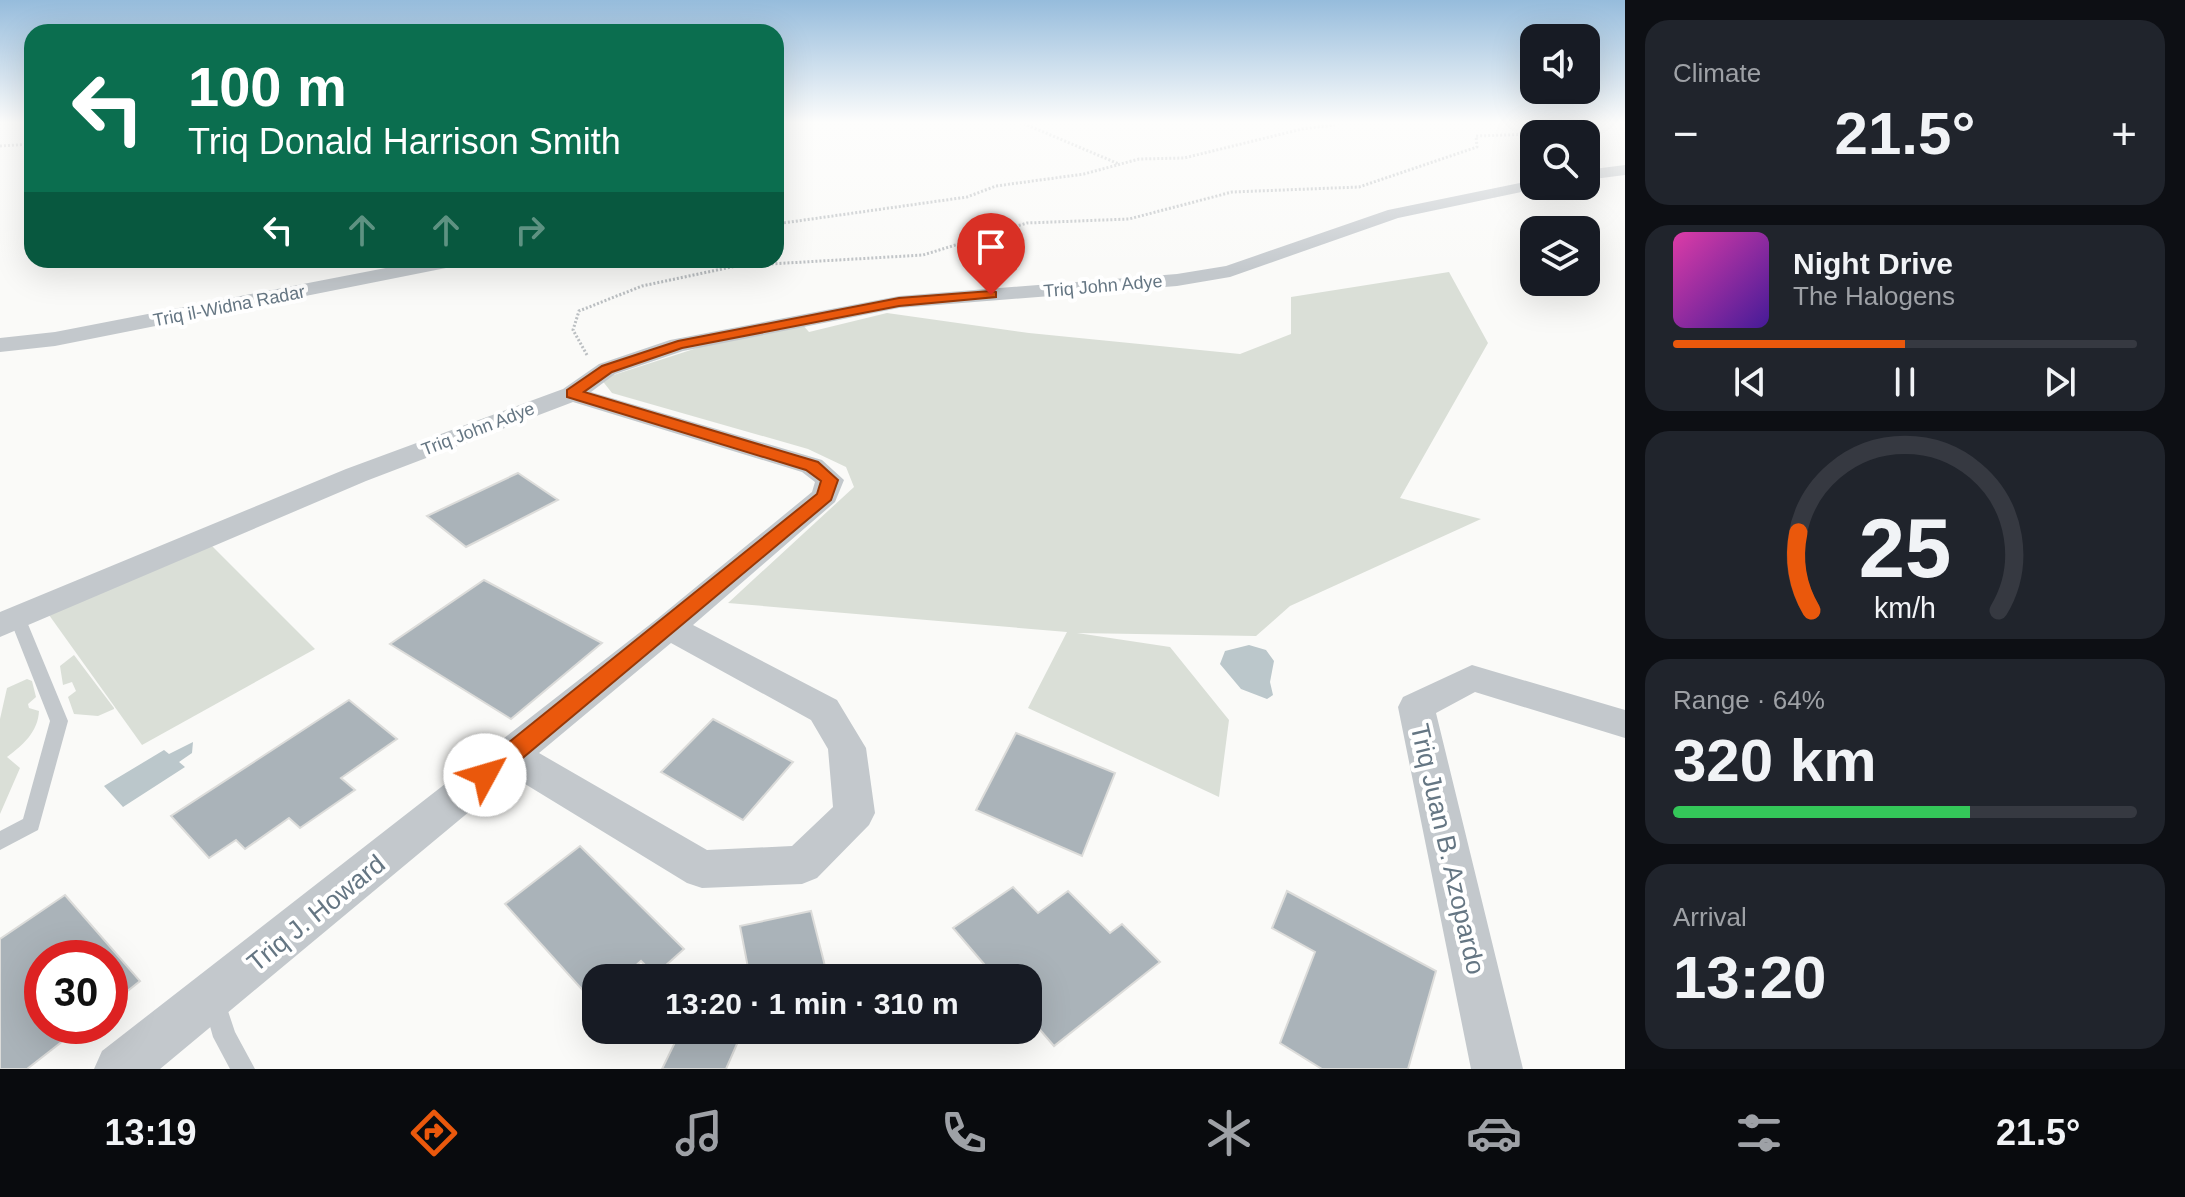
<!DOCTYPE html>
<meta charset="utf-8">
<style>
body{margin:0;font-family:Arial,sans-serif;background:#20242c;color:#f1f3f6;height:100vh;display:flex;flex-direction:column;font-size:30px;white-space:nowrap}
*{box-sizing:border-box;margin:0}
p{font-size:26px;color:#9ea1a6}
.icon{flex:none;width:44px;height:44px;fill:none;stroke:currentColor;stroke-width:2;stroke-linecap:round;stroke-linejoin:round}
.map{position:relative;flex:1;overflow:hidden}
.panel{display:flex;flex-direction:column;gap:20px;padding:20px;background:#0d0f14;width:560px}
.panel>*{flex:none}
.banner{position:absolute;left:24px;top:24px;width:760px;height:244px;border-radius:24px;box-shadow:0 8px 32px #0002;background:#0b6e4f;color:#fff;overflow:hidden}
.buttons{position:absolute;left:1520px;top:24px;display:grid;gap:16px}
.buttons a{display:grid;place-items:center;width:80px;height:80px;border-radius:16px;background:#171b24;box-shadow:0 8px 32px #0002;font-size:40px}
.speed{position:absolute;left:24px;top:940px;display:flex;gap:16px;font-size:40px;font-weight:700;text-align:center}
.speed>*{display:grid;place-content:center;width:104px;height:104px;border-radius:50%;background:#171b24;box-shadow:0 8px 32px #0002;line-height:1}
.speed .limit{border:12px solid #d22;background:#fff;color:#111}
.pin{position:absolute;display:grid;place-items:center;width:68px;height:68px;color:#fff;margin:-82px -34px;border-radius:50% 50% 50% 0;rotate:-45deg;box-shadow:0 0 8px #0007}
.pin .icon{rotate:45deg}
.me{position:absolute;width:88px;margin:-44px;rotate:51deg;stroke-linejoin:round;filter:drop-shadow(0 0 6px #0008)}
.turn{display:flex;align-items:center;gap:28px;height:168px;padding:0 32px;font-size:36px}
.turn .icon{width:104px;height:104px;stroke-width:2.5}
.turn b{display:block;font-size:56px;line-height:68px}
.lanes{display:flex;align-items:center;height:76px;padding:0 32px;background:#0003;justify-content:center;gap:40px;direction:ltr}
.lanes .off{opacity:.35}
.big{font-size:60px;font-weight:700;line-height:1.1}
.panel .tile{flex:1;display:flex;flex-direction:column;justify-content:center;gap:12px;min-width:0;padding:0 28px;border-radius:24px;background:#20242c}
.panel .dial{align-items:center;gap:0}
.dial svg{height:208px;overflow:visible;fill:none;stroke:#363941;stroke-width:7;stroke-linecap:round;text-anchor:middle}
.dial text{fill:#f1f3f6;stroke:none}
.song{display:flex;align-items:center;gap:24px}
.cover{width:96px;height:96px;border-radius:12px;background:linear-gradient(135deg,hsl(320 70% 55%),hsl(260 70% 35%))}
.played{height:8px;border-radius:4px;background:linear-gradient(90deg,#ea580c 50%,#363941 50%)}
.keys{display:flex;justify-content:space-around;direction:ltr}
.heat{display:flex;justify-content:space-between;align-items:center;font-size:44px;direction:ltr}
.charge{height:12px;border-radius:6px;background:linear-gradient(90deg,#34c759 64%,#363941 0)}
.trip{position:absolute;left:582px;top:964px;width:460px;height:80px;border-radius:24px;background:#171b24;box-shadow:0 8px 32px #0002;font-weight:700;line-height:80px;text-align:center}
.dock{display:flex;height:128px;justify-content:space-around;align-items:center;background:#090b0e;color:#9ea1a6}
.dock .icon{width:56px;height:56px}
.dock .active{color:#ea580c}
.dock b{font-size:36px;color:#f1f3f6}
main{display:flex;flex:1;min-height:0}
.map>svg:first-child{display:block}
.green{fill:#dadfd7}
.water{fill:#bbc7cb}
.building{fill:#aab3b9;stroke:#dcdcda;stroke-width:2}
.lines{fill:none;stroke-linecap:round;stroke-linejoin:round}
.path{stroke:#bbbfc2;stroke-width:3;stroke-dasharray:2 2;stroke-linecap:butt}
.lane{fill:#c3c8cc;fill-rule:evenodd}
.street{fill:#c3c8cc;fill-rule:evenodd}
.route{fill:#ea580c;stroke:#983908;stroke-width:2}
.labels{text-anchor:middle;stroke-width:8;stroke-linejoin:round;paint-order:stroke}
.far-street-label{font-size:18px;fill:#657683;stroke:#fff}
.near-street-label{font-size:26px;fill:#657683;stroke:#fff}
</style>
<main>
<div class="map">
<svg width="1625" height="1069" viewBox="0 0 1625 1069">
<rect width="100%" height="100%" fill="#fafaf8"/>
<!-- green -->
<g class="green">
<polygon points="1449,272 1488,343 1400,498 1481,519 1290,606 1256,636 1077,633 1170,647 1229,720 1219,797 1028,708 1067,632 728,603 854,487 846,467 808,449 612,393 601,379 731,337 802,324 809,332 887,313 1029,333 1240,354 1291,334 1291,297"/>
<polygon points="212,546 315,649 142,745 49,615"/>
<polygon points="74,655 114,708 114,709 98,716 74,714 68,697 76,691 72,682 63,685 60,666"/>
<path d="M27,679L32,681L36,697L28,704L29,708L39,711C38,732 23,745 7,757L20,768L0,814V719L7,688Z"/>
</g>
<!-- water -->
<g class="water">
<polygon points="1249,645 1266,650 1274,661 1270,682 1273,695 1267,699 1241,689 1220,664 1225,651"/>
<polygon points="193,742 192,753 179,762 185,767 123,807 104,786 164,750 169,754"/>
</g>
<!-- building -->
<g class="building">
<polygon points="518,473 558,500 466,547 427,516"/>
<polygon points="484,580 602,643 511,719 390,644"/>
<polygon points="349,700 397,739 341,778 355,790 300,828 289,818 245,849 236,840 209,858 171,816"/>
<polygon points="713,719 793,762 743,820 661,772"/>
<polygon points="1016,733 1115,773 1082,856 976,810"/>
<polygon points="580,846 684,949 655,975 641,961 622,978 596,978 596,1005 505,904"/>
<polygon points="1013,887 1038,913 1068,891 1110,933 1122,924 1160,962 1054,1046 1028,1016 1028,978 996,978 953,928"/>
<polygon points="1287,891 1436,971 1408,1069 1322,1069 1280,1043 1315,952 1272,928"/>
<polygon points="65,895 140,981 110,1005 110,958 42,958 42,1026 82,1026 27,1069 0,1069 0,939"/>
<polygon points="811,911 828,978 750,978 740,926"/>
<polygon points="681,1030 722,1030 740,1037 726,1069 662,1069"/>
</g>
<g class="lines">
<!-- path -->
<g class="path">
<polyline points="1020,122 1119,164"/>
<polyline points="1617,122 1625,123"/>
<polyline points="1534,134 1569,124 1610,122"/>
<polyline points="0,146 32,144"/>
<polyline points="776,224 967,197 996,186 1084,174 1139,159 1184,158 1302,129 1335,125"/>
<polyline points="587,355 573,330 579,311 642,286 736,266 923,255 1027,223 1129,219 1232,192 1359,187 1477,147 1476,136 1534,134"/>
</g>
<!-- lane -->
<g class="lane">
<polygon points="17,612 22,613 25,617 68,721 38,830 0,850 0,831 23,819 50,721 9,617 12,613"/>
<polygon points="214,990 222,993 235,1032 255,1069 230,1069 213,1037 203,1001 206,993"/>
</g>
<!-- street -->
<g class="street">
<polygon points="1625,165 1625,175 1586,180 1586,170"/>
<path d="M1534,180V186H1541L1540,188L1398,218L1230,277L1177,286L899,308L683,351L615,374L591,392L822,460L844,480L835,502L693,625L837,700L866,748L875,813L869,825L817,878L802,884L702,888L687,883L512,776L160,1069H94L102,1051L657,619L812,492L815,482L802,472L573,402L366,481L0,637V612L346,469L563,389L599,364L670,340L899,296L1177,274L1226,266L1388,210ZM671,643L811,720L828,749L833,807L792,846L707,850L539,753Z"/>
<polygon points="427,260 466,260 456,266 55,346 0,352 0,338 55,332"/>
<polygon points="1472,665 1625,710 1625,738 1475,692 1436,713 1523,1069 1471,1069 1398,707 1403,697"/>
</g>
</g>
<!-- sky -->
<linearGradient id="sky" x2="0" y2="1"><stop stop-color="#96bcdc"/><stop offset="0.45" stop-color="#fdfdfc"/><stop offset="1" stop-color="#fdfdfc" stop-opacity="0"/></linearGradient>
<rect width="1625" height="272" fill="url(#sky)"/>
<!-- route -->
<polygon class="route" points="991,291 996,292 996,297 899,306 682,348 612,372 584,392 818,462 838,480 831,500 494,782 485,785 477,782 473,775 477,768 817,494 821,481 806,470 567,397 567,390 602,366 678,341 899,298"/>
<g class="labels">
<!-- far-street labels -->
<g class="far-street-label">
<text transform="translate(1103 286) rotate(-5)" y="6">Triq John Adye</text>
<text transform="translate(229 306) rotate(-11)" y="6">Triq il-Widna Radar</text>
<text transform="translate(478 429) rotate(-21)" y="6">Triq John Adye</text>
</g>
<!-- near-street labels -->
<g class="near-street-label">
<text transform="translate(1448 849) rotate(77)" y="9">Triq Juan B. Azopardo</text>
<text transform="translate(316 913) rotate(-39)" y="9">Triq J. Howard</text>
</g>
</g>
</svg>
<div class="buttons">
<a><svg class="icon" aria-label="sound" viewBox="0 0 24 24"><path d="M4 9h4l5-4v14l-5-4H4zM17 9q2 3 0 6"/></svg></a>
<a><svg class="icon" aria-label="search" viewBox="0 0 24 24"><circle cx="10" cy="10" r="6"/><path d="M15 15l6 6"/></svg></a>
<a><svg class="icon" aria-label="layers" viewBox="0 0 24 24"><path d="M12 4l9 5-9 5-9-5zM3 14l9 5 9-5"/></svg></a>
</div>
<div class="speed"><div class="limit">30</div></div>
<div class="pin" style="left:991px;top:295px;background:#d93025"><svg class="icon" aria-label="arrive" viewBox="0 0 24 24"><path d="M6 21V4h12l-3 4 3 4H6"/></svg></div>
<svg class="me" style="left:485px;top:775px" viewBox="-20 -20 40 40"><circle r="19" fill="#fff"/><path d="M0-13L10 11 0 6-10 11z" fill="#ea580c"/></svg>
<div class="trip">13:20 · 1 min · 310 m</div>
<div class="banner">
<div class="turn"><svg class="icon" aria-label="left" viewBox="0 0 24 24"><path d="M17 20v-9H6M10 6l-5 5 5 5"/></svg><div><b>100 m</b>Triq Donald Harrison Smith</div></div>
<div class="lanes"><svg class="icon" aria-label="left" viewBox="0 0 24 24"><path d="M17 20v-9H6M10 6l-5 5 5 5"/></svg><svg class="icon off" aria-label="ahead" viewBox="0 0 24 24"><path d="M12 20V5M6 11l6-6 6 6"/></svg><svg class="icon off" aria-label="ahead" viewBox="0 0 24 24"><path d="M12 20V5M6 11l6-6 6 6"/></svg><svg class="icon off" aria-label="right" viewBox="0 0 24 24"><path d="M7 20v-9h11M14 6l5 5-5 5"/></svg></div>
</div>
</div>
<section class="panel">
<div class="tile"><p>Climate</p>
<div class="heat"><a>−</a><b class="big">21.5°</b><a>+</a></div>
</div>
<div class="tile">
<div class="song"><i class="cover"></i><div><b>Night Drive</b><p>The Halogens</p></div></div>
<div class="played"></div>
<div class="keys"><svg class="icon" aria-label="previous" viewBox="0 0 24 24"><path d="M18 5L8 12l10 7zM5 5v14"/></svg><svg class="icon" aria-label="pause" viewBox="0 0 24 24"><path d="M8 5v14M16 5v14"/></svg><svg class="icon" aria-label="next" viewBox="0 0 24 24"><path d="M6 5l10 7-10 7zM19 5v14"/></svg></div>
</div>
<div class="tile dial"><svg viewBox="0 0 100 80">
<path d="M14 69A42 42 0 1 1 86 69"/>
<path d="M14 69A42 42 0 0 1 9 39" stroke="#ea580c"/>
<text x="50" y="56" font-size="32" font-weight="700">25</text>
<text x="50" y="72" font-size="11">km/h</text>
</svg></div>
<div class="tile"><p>Range · 64%</p><b class="big">320 km</b><div class="charge"></div></div>
<div class="tile"><p>Arrival</p><b class="big">13:20</b></div>
</section>
</main>
<nav class="dock">
<b>13:19</b>
<svg class="icon active" aria-label="directions" viewBox="0 0 24 24"><path d="M12 3l9 9-9 9-9-9zM9 14v-3h6M13 9l2 2-2 2"/></svg>
<svg class="icon" aria-label="music" viewBox="0 0 24 24"><path d="M9 18V5l10-2v13"/><circle cx="6" cy="18" r="3"/><circle cx="16" cy="16" r="3"/></svg>
<svg class="icon" aria-label="phone" viewBox="0 0 24 24"><path d="M5 4h4l2 5-3 2q2 4 5 5l2-3 5 2v4C11 20 4 13 5 4z"/></svg>
<svg class="icon" aria-label="climate" viewBox="0 0 24 24"><path d="M12 3v18M4 7l16 10M4 17L20 7"/></svg>
<svg class="icon" aria-label="car" viewBox="0 0 24 24"><path d="M5 17H2v-5l4-1 3-4h7l3 4 3 1v5h-3M9 17h6M6 11h13"/><circle cx="7" cy="17" r="2"/><circle cx="17" cy="17" r="2"/></svg>
<svg class="icon" aria-label="filters" viewBox="0 0 24 24"><path d="M4 7h16M4 17h16"/><circle cx="9" cy="7" r="2"/><circle cx="15" cy="17" r="2"/></svg>
<b>21.5°</b>
</nav>
